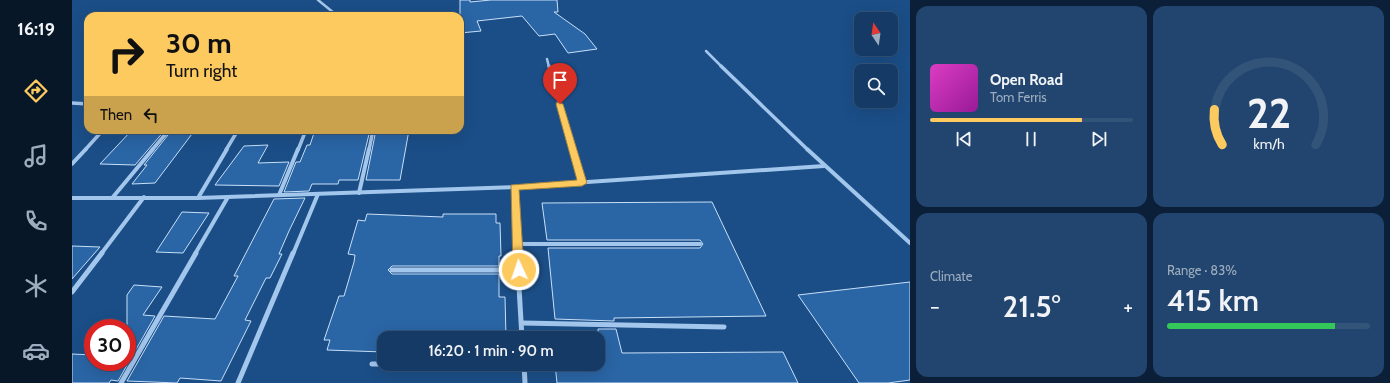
<!DOCTYPE html>
<meta charset="utf-8">
<style>
body{margin:0;font-family:Cabin,sans-serif;background:#21456e;color:#f1f3f6;height:100vh;display:flex;flex-direction:column;font-size:15px;white-space:nowrap}
*{box-sizing:border-box;margin:0}
p{font-size:13px;color:#9dadbf}
.icon{flex:none;width:22px;height:22px;fill:none;stroke:currentColor;stroke-width:2;stroke-linecap:round;stroke-linejoin:round}
.map{position:relative;flex:1;overflow:hidden}
.sheet{display:flex;flex-direction:column;gap:6px;padding:6px;background:#0b2038;width:480px}
.sheet>*{flex:none}
.banner{position:absolute;left:12px;top:12px;width:380px;height:122px;border-radius:12px;box-shadow:0 4px 16px #0002,0 0 0 1px #335479;background:#fdca60;color:#111;overflow:hidden}
.needle{width:26px;rotate:347deg}
.controls{position:absolute;left:782px;top:12px;display:grid;gap:8px}
.controls a{display:grid;place-items:center;width:44px;height:44px;border-radius:8px;background:#143a65;box-shadow:0 4px 16px #0002,0 0 0 1px #335479;font-size:20px}
.speed{position:absolute;left:12px;top:319px;display:flex;gap:8px;font-size:20px;font-weight:700;text-align:center}
.speed>*{display:grid;place-content:center;width:52px;height:52px;border-radius:50%;background:#143a65;box-shadow:0 4px 16px #0002,0 0 0 1px #335479;line-height:1}
.speed .limit{border:6px solid #d22;background:#fff;color:#111}
.pin{position:absolute;display:grid;place-items:center;width:34px;height:34px;color:#fff;margin:-41px -17px;border-radius:50% 50% 50% 0;rotate:-45deg;box-shadow:0 0 4px #0007}
.pin .icon{rotate:45deg}
.me{position:absolute;width:44px;margin:-22px;rotate:357deg;stroke-linejoin:round;filter:drop-shadow(0 0 3px #0008)}
.turn{display:flex;align-items:center;gap:14px;height:84px;padding:0 16px;font-size:18px}
.turn .icon{width:52px;height:52px;stroke-width:2.5}
.turn b{display:block;font-size:28px;line-height:34px}
.then{display:flex;align-items:center;height:38px;padding:0 16px;background:#0003;gap:8px;font-size:15px}
.big{font-size:30px;font-weight:600;line-height:1.1}
.sheet .tile{flex:1;display:flex;flex-direction:column;justify-content:center;gap:6px;min-width:0;padding:0 14px;border-radius:12px;background:#21456e}
.sheet .dial{align-items:center;gap:0}
.dial svg{height:104px;overflow:visible;fill:none;stroke:#335479;stroke-width:7;stroke-linecap:round;text-anchor:middle}
.dial text{fill:#f1f3f6;stroke:none}
.song{display:flex;align-items:center;gap:12px}
.cover{width:48px;height:48px;border-radius:6px;background:linear-gradient(135deg,hsl(310 70% 55%),hsl(300 70% 35%))}
.played{height:4px;border-radius:2px;background:linear-gradient(90deg,#fdca60 75%,#335479 75%)}
.keys{display:flex;justify-content:space-around;direction:ltr}
.heat{display:flex;justify-content:space-between;align-items:center;font-size:22px;direction:ltr}
.charge{height:6px;border-radius:3px;background:linear-gradient(90deg,#34c759 83%,#335479 0)}
.sheet .tiles{flex:1;display:grid;gap:6px;grid-template-columns:repeat(2,1fr)}
.trip{position:absolute;left:305px;top:331px;width:228px;height:40px;border-radius:12px;background:#143a65;box-shadow:0 4px 16px #0002,0 0 0 1px #335479;font-weight:600;line-height:40px;text-align:center}
main{display:flex;flex:1;min-height:0}
.tab-bar{display:flex;flex-direction:column;width:72px;justify-content:space-around;align-items:center;background:#081728;color:#9dadbf}
.tab-bar .icon{width:28px;height:28px}
.tab-bar .active{color:#fdca60}
.tab-bar b{font-size:18px;color:#f1f3f6}
.map>svg:first-child{display:block}
.building{fill:#2a65a5;stroke:#c8e0f9}
.lines{fill:none;stroke-linecap:round;stroke-linejoin:round}
.minor-far3{stroke:#a3c6ec;stroke-width:2.5}
.minor-far2{stroke:#a3c6ec;stroke-width:3.5}
.minor-far1{stroke:#a3c6ec;stroke-width:4}
.minor{stroke:#a3c6ec;stroke-width:5}
.route{fill:#fdca60;stroke:#a4833e}
</style>
<main>
<nav class="tab-bar">
<b>16:19</b>
<svg class="icon active" aria-label="directions" viewBox="0 0 24 24"><path d="M12 3l9 9-9 9-9-9zM9 14v-3h6M13 9l2 2-2 2"/></svg>
<svg class="icon" aria-label="music" viewBox="0 0 24 24"><path d="M9 18V5l10-2v13"/><circle cx="6" cy="18" r="3"/><circle cx="16" cy="16" r="3"/></svg>
<svg class="icon" aria-label="phone" viewBox="0 0 24 24"><path d="M5 4h4l2 5-3 2q2 4 5 5l2-3 5 2v4C11 20 4 13 5 4z"/></svg>
<svg class="icon" aria-label="climate" viewBox="0 0 24 24"><path d="M12 3v18M4 7l16 10M4 17L20 7"/></svg>
<svg class="icon" aria-label="car" viewBox="0 0 24 24"><path d="M5 17H2v-5l4-1 3-4h7l3 4 3 1v5h-3M9 17h6M6 11h13"/><circle cx="7" cy="17" r="2"/><circle cx="17" cy="17" r="2"/></svg>
</nav>
<div class="map">
<svg width="838" height="383" viewBox="0 0 838 383">
<rect width="100%" height="100%" fill="#1b4e87"/>
<!-- building -->
<g class="building">
<polygon points="388,0 398,0 398,2 419,0 485,0 486,12 482,12 513,34 525,49 496,53 483,34 467,36 450,16 405,21 409,31 388,33"/>
<polygon points="60,130 93,130 63,165 28,164"/>
<polygon points="100,130 123,130 83,183 60,184 75,165 72,165"/>
<polygon points="243,130 298,130 286,180 267,180 266,184 240,184 237,191 212,192 224,162 228,162 235,145 238,145"/>
<polygon points="304,130 337,130 328,180 294,180"/>
<polygon points="196,145 186,163 217,162 207,186 143,185 172,146"/>
<polygon points="233,198 217,231 207,254 210,254 198,278 194,278 173,320 179,321 149,381 108,378 105,383 55,381 92,316 143,319 166,276 162,276 202,199"/>
<polygon points="640,202 694,316 542,318 542,321 483,319 476,248 628,248 631,244 628,240 475,240 470,203"/>
<polygon points="110,212 137,213 111,253 84,252"/>
<polygon points="295,214 371,217 371,214 424,214 424,223 428,223 429,256 427,256 427,266 320,266 316,270 320,274 427,274 427,297 433,297 434,338 312,338 312,352 255,350 258,340 252,340 267,296 272,296 282,262 283,255 276,254 286,220 293,221"/>
<polygon points="0,246 28,247 0,279"/>
<polygon points="838,282 838,380 816,383 787,383 726,295"/>
<polygon points="62,285 90,287 71,315 83,316 46,381 39,380 37,383 0,383 0,354 21,355 21,362 55,362 55,295"/>
<polygon points="526,329 544,329 550,353 711,352 726,383 485,383 483,364 526,364"/>
</g>
<g class="lines">
<!-- minor-far3 -->
<g class="minor-far3">
<polyline points="246,0 262,13 262,16"/>
<polyline points="634,51 650,67"/>
<polyline points="475,59 477,67"/>
</g>
<!-- minor-far2 -->
<g class="minor-far2">
<polyline points="477,66 501,150"/>
<polyline points="649,66 736,150"/>
<polyline points="0,103 16,104"/>
<polyline points="13,150 31,130"/>
<polyline points="80,150 97,130"/>
<polyline points="154,150 166,130"/>
<polyline points="226,150 234,130"/>
<polyline points="297,150 301,130"/>
</g>
<!-- minor-far1 -->
<g class="minor-far1">
<polyline points="500,149 510,183"/>
<polyline points="735,149 838,243"/>
<polyline points="0,164 14,149"/>
<polyline points="442,187 446,254"/>
<polyline points="287,193 297,149"/>
<polyline points="207,195 226,149"/>
<polyline points="41,197 81,149"/>
<polyline points="0,198 126,198 442,187 752,166"/>
<polyline points="126,198 155,149"/>
<polyline points="446,244 628,244"/>
<polyline points="29,254 72,197"/>
<polyline points="123,254 156,197"/>
<polyline points="221,254 246,194"/>
</g>
<!-- minor -->
<g class="minor">
<polyline points="445,253 450,338"/>
<polyline points="320,270 447,270"/>
<polyline points="0,292 30,253"/>
<polyline points="450,323 652,327"/>
<polyline points="300,364 312,364"/>
<polyline points="336,364 452,365"/>
<polyline points="452,364 453,383"/>
<polyline points="49,383 124,253"/>
<polyline points="166,383 221,253"/>
</g>
</g>
<!-- route -->
<polygon class="route" points="485,102 491,104 515,183 510,186 447,190 452,270 450,273 443,273 441,270 439,185 505,180 484,104"/>
</svg>
<div class="controls">
<a><svg class="needle" viewBox="-14 -14 28 28"><path d="M0-13l5 13h-10z" fill="#e53935"/><path d="M0 13l5-13h-10z" fill="#9dadbf"/></svg></a>
<a><svg class="icon" aria-label="search" viewBox="0 0 24 24"><circle cx="10" cy="10" r="6"/><path d="M15 15l6 6"/></svg></a>
</div>
<div class="speed"><div class="limit">30</div></div>
<div class="pin" style="left:488px;top:104px;background:#d93025"><svg class="icon" aria-label="arrive" viewBox="0 0 24 24"><path d="M6 21V4h12l-3 4 3 4H6"/></svg></div>
<svg class="me" style="left:447px;top:270px" viewBox="-20 -20 40 40"><circle r="17" fill="#fdca60" stroke="#fff" stroke-width="3"/><path d="M0-11L8 9 0 5-8 9z" fill="#fff"/></svg>
<div class="trip">16:20 · 1 min · 90 m</div>
<div class="banner">
<div class="turn"><svg class="icon" aria-label="right" viewBox="0 0 24 24"><path d="M7 20v-9h11M14 6l5 5-5 5"/></svg><div><b>30 m</b>Turn right</div></div>
<div class="then">Then<svg class="icon" aria-label="left" viewBox="0 0 24 24"><path d="M17 20v-9H6M10 6l-5 5 5 5"/></svg></div>
</div>
</div>
<section class="sheet">
<div class="tiles">
<div class="tile">
<div class="song"><i class="cover"></i><div><b>Open Road</b><p>Tom Ferris</p></div></div>
<div class="played"></div>
<div class="keys"><svg class="icon" aria-label="previous" viewBox="0 0 24 24"><path d="M18 5L8 12l10 7zM5 5v14"/></svg><svg class="icon" aria-label="pause" viewBox="0 0 24 24"><path d="M8 5v14M16 5v14"/></svg><svg class="icon" aria-label="next" viewBox="0 0 24 24"><path d="M6 5l10 7-10 7zM19 5v14"/></svg></div>
</div>
<div class="tile dial"><svg viewBox="0 0 100 80">
<path d="M14 69A42 42 0 1 1 86 69"/>
<path d="M14 69A42 42 0 0 1 8 42" stroke="#fdca60"/>
<text x="50" y="56" font-size="32" font-weight="700">22</text>
<text x="50" y="72" font-size="11">km/h</text>
</svg></div>
<div class="tile"><p>Climate</p>
<div class="heat"><a>−</a><b class="big">21.5°</b><a>+</a></div>
</div>
<div class="tile"><p>Range · 83%</p><b class="big">415 km</b><div class="charge"></div></div>
</div>
</section>
</main>
